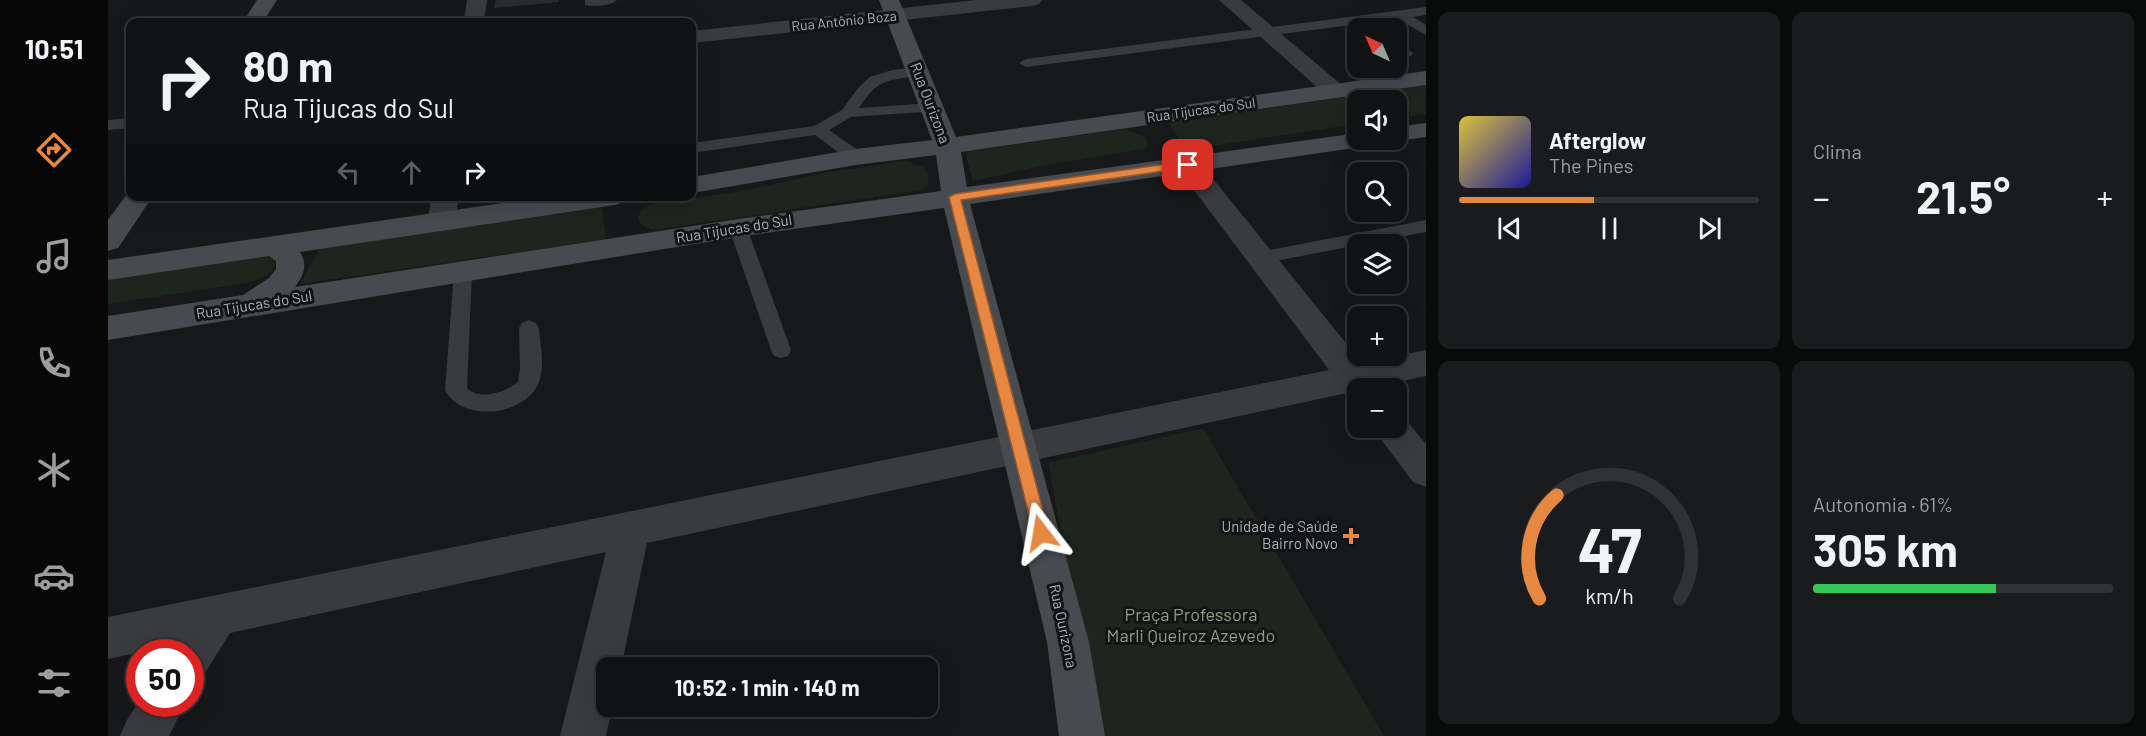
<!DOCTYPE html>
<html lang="pt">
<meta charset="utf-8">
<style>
body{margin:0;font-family:Barlow,sans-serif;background:#1a1b1c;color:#f1f3f6;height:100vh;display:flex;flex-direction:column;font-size:22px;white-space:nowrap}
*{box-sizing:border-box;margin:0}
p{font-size:20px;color:#9c9ea0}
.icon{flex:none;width:33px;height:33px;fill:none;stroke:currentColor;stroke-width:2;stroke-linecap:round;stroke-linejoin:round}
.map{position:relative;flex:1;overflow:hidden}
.drawer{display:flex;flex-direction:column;gap:12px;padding:12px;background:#090a0a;width:720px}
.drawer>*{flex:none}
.hud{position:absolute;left:18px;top:18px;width:570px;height:183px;border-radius:12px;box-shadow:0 6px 24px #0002,0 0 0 2px #303233;background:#111213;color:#f1f3f6;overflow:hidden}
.needle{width:39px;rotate:316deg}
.tools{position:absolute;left:1239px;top:18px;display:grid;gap:12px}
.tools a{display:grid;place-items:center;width:60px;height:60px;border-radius:12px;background:#111213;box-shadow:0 6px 24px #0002,0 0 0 2px #303233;font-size:30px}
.speed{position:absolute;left:18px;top:639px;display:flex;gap:12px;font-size:30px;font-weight:700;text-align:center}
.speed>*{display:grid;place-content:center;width:78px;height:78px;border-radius:50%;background:#111213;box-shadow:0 6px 24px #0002,0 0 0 2px #303233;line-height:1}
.speed .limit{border:9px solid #d22;background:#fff;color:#111}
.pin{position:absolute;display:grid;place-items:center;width:51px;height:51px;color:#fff;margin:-26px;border-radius:12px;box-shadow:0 3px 9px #0006}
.me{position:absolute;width:66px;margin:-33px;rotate:346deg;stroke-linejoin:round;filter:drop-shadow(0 0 4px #0008)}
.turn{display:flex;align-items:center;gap:21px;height:126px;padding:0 18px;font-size:27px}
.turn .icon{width:78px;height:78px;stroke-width:2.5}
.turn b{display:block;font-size:42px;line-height:51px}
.lanes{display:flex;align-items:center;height:57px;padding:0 18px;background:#0003;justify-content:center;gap:30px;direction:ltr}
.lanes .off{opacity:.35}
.big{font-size:45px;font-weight:700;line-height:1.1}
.drawer .card{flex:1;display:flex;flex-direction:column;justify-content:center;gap:9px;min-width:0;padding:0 21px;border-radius:12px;background:#1a1b1c}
.drawer .dial{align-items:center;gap:0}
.dial svg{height:156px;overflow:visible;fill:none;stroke:#303233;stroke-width:7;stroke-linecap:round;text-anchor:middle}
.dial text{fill:#f1f3f6;stroke:none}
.song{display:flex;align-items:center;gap:18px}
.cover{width:72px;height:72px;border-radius:9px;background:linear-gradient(135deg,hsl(50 70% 55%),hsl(240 70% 35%))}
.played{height:6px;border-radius:3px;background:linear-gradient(90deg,#e68742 45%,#303233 45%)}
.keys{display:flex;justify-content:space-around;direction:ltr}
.heat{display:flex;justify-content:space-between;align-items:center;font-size:33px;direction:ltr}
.charge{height:9px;border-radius:4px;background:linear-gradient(90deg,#34c759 61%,#303233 0)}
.drawer .tiles{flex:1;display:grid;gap:12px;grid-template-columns:repeat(2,1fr)}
.trip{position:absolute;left:488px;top:657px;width:342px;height:60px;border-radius:12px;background:#111213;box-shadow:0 6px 24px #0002,0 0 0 2px #303233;font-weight:700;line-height:60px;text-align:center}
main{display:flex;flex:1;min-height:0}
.menu{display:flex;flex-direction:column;width:108px;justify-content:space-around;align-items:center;background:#070708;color:#9c9ea0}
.menu .icon{width:42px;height:42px}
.menu .active{color:#e68742}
.menu b{font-size:27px;color:#f1f3f6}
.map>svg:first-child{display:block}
.green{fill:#1e241e}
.building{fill:#2a2b2d}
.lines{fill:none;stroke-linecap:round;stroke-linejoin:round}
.lane{fill:#393b3e;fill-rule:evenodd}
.street{fill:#393b3e;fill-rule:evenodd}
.secondary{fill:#474a4e;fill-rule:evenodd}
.route{fill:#e68742;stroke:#96582b;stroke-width:1.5}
.poi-dot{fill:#e68742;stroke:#121314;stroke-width:2}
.labels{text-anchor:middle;stroke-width:6;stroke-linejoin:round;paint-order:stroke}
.far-street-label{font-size:14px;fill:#aab2b8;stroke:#121314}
.street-label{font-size:15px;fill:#aab2b8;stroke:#121314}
.poi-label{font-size:15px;fill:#aab2b8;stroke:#121314;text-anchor:end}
.near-park-label{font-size:18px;fill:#88a283;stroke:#121314}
</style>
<main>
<nav class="menu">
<b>10:51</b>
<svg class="icon active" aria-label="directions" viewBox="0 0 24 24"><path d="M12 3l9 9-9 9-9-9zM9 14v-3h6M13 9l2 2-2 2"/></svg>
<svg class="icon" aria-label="music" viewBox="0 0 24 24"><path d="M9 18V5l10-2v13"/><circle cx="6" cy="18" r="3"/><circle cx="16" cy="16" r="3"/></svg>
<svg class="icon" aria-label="phone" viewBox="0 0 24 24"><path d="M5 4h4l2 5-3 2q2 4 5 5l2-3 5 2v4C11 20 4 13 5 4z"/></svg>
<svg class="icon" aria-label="climate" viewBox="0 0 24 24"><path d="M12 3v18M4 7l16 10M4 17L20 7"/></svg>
<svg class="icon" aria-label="car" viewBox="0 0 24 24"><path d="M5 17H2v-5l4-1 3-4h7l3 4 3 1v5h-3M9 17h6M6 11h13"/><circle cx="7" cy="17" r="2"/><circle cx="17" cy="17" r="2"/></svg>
<svg class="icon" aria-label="filters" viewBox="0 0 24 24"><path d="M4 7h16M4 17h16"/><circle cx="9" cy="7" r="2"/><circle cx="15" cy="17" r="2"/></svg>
</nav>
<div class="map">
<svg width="1318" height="736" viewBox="0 0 1318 736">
<rect width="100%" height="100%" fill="#171819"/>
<!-- green -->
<g class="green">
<polygon points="1318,85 1318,114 1289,118 1288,100 1250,100 1249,124 1077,150 1061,123"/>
<polygon points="1017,129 1037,137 1040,145 1037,149 938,165 865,181 857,152"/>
<path d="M798,161L815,167L820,173V185L814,190L547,230C539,228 534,227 530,219L533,210L544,204L628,192L721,172Z"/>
<polygon points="494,206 498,239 192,284 213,246"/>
<path d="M162,253L168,259C167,275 152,279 139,283L0,304V277Z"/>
<polygon points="1095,428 1276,736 991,736 940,463"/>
</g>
<!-- building -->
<polygon class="building" points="388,0 451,0 451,2 386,8"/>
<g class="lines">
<!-- lane -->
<g class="lane">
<path d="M477,0H509C503,6 486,7 477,5Z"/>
<polygon points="1318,7 1318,15 1305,17 1318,25 1318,35 1290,19 918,67 911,63 918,59"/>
<polygon points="1288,43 1305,53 1303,56 1298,57 1288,53"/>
<path d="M810,67L817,71L815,74C781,83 773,74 751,108L824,103L832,108L829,111L743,117L721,130L754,153L756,157L754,161H742L707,135L584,153V143L706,126L734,110L750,88L762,77L784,70Z"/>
<polygon points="22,118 22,128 0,130 0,120"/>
<polygon points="1318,220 1318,232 1152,264 1145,263 1143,258 1145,253 1152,252"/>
<polygon points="630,222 636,224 639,228 683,350 680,356 673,358 666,356 663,350 621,228 624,224"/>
<path d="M355,265L362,267L364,272L359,388C372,401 397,392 410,382L412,368L411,328L414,323L421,320L428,323L431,328C432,345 438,367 430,384C416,416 354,423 337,390L346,272L348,267Z"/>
</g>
<!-- street -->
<g class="street">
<polygon points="359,0 379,0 376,22 356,22"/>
<polygon points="868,0 934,0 931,4 924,6 584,43 584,31"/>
<polygon points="1111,0 1133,0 1235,86 1239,91 1235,96 1227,98 1219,96"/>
<polygon points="1080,157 1089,159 1254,363 1318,350 1318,376 1270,386 1271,388 1250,388 1250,400 1242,398 1239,393 539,543 513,668 498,668 498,706 504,706 498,736 452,736 498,552 122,633 97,673 82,679 82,652 63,652 66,645 0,659 0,617 1221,370 1067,165 1071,159"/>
<polygon points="324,196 351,196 347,222 343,229 333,231 323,229 319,222"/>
<polygon points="1288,415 1296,418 1318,444 1318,487 1305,482 1272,438 1266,428 1288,428"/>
<polygon points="32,700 32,704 77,704 61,736 12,736 19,720"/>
</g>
<!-- secondary -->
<g class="secondary">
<polygon points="149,0 169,0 155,22 135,22"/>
<path d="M771,0H791L848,137L1318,71V85L853,152L859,187L1250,133V140H1265L1262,145L1253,147L862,204L981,642L997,736H951L939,642L836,208L630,237L0,340V316L135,295L161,278L168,269V261L161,256L0,280V260L443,196H520L517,202L507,205L192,252C200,265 196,275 187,287L630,219L833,191L828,155L748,165L584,193V177L748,149L824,140Z"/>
<polygon points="1318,123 1318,137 1288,141 1280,140 1288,140 1288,127"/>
<polygon points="22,190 22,196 45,196 10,248 0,251 0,220"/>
</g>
</g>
<!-- route -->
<polygon class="route" points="1080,161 1084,162 1084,167 853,200 941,533 939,539 933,541 927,539 841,197 847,194"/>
<!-- markers -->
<path class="poi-dot" d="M1240 527h6v6h6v6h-6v6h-6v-6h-6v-6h6z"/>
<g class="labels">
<!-- far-street labels -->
<g class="far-street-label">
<text transform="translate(736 21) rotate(-6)" y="5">Rua Antônio Boza</text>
<text transform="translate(1093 110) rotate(-8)" y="5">Rua Tijucas do Sul</text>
</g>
<!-- street labels -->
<g class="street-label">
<text transform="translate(822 103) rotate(69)" y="5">Rua Ourizona</text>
<text transform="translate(626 229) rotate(-9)" y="5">Rua Tijucas do Sul</text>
<text transform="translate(146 305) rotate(-9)" y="5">Rua Tijucas do Sul</text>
<text transform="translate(955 626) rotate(78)" y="5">Rua Ourizona</text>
</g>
<!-- poi labels -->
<g class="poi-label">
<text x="1230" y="532">Unidade de Saúde<tspan x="1230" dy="17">Bairro Novo</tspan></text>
</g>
<!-- near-park labels -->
<g class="near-park-label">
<text x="1083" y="621">Praça Professora<tspan x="1083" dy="21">Marli Queiroz Azevedo</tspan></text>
</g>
</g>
</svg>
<div class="tools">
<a><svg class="needle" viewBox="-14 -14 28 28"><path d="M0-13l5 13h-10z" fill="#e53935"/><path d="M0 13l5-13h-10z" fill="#9c9ea0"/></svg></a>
<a><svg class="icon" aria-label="sound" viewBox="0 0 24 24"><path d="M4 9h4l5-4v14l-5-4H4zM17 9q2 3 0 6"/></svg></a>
<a><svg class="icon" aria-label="search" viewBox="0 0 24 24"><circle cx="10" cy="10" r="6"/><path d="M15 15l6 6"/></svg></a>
<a><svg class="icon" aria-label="layers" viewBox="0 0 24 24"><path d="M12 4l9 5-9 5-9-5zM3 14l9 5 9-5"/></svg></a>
<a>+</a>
<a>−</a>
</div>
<div class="speed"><div class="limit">50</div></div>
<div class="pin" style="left:1080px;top:165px;background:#d93025"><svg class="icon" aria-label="arrive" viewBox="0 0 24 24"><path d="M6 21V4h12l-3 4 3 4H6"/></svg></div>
<svg class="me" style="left:933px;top:533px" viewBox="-20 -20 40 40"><path d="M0-17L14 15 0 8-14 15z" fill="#e68742" stroke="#fff" stroke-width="4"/></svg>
<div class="trip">10:52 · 1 min · 140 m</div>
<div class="hud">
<div class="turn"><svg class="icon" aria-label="right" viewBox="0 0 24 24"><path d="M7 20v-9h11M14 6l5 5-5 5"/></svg><div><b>80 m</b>Rua Tijucas do Sul</div></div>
<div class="lanes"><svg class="icon off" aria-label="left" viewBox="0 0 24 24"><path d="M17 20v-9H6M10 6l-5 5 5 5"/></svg><svg class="icon off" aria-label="ahead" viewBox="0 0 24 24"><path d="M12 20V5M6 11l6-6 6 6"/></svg><svg class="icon" aria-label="right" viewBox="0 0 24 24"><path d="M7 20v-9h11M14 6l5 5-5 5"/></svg></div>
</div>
</div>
<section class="drawer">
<div class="tiles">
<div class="card">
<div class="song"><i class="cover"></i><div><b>Afterglow</b><p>The Pines</p></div></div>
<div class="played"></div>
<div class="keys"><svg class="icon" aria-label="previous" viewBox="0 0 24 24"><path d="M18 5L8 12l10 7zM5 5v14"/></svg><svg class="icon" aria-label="pause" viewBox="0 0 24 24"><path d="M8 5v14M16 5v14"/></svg><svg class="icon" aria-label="next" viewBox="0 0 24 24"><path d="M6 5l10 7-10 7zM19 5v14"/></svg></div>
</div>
<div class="card"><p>Clima</p>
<div class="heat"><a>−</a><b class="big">21.5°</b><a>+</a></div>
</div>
<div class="card dial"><svg viewBox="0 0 100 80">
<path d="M14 69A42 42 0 1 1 86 69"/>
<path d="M14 69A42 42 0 0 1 23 16" stroke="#e68742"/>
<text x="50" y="56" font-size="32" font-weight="700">47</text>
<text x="50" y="72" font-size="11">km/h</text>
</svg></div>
<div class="card"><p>Autonomia · 61%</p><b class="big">305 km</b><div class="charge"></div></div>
</div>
</section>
</main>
